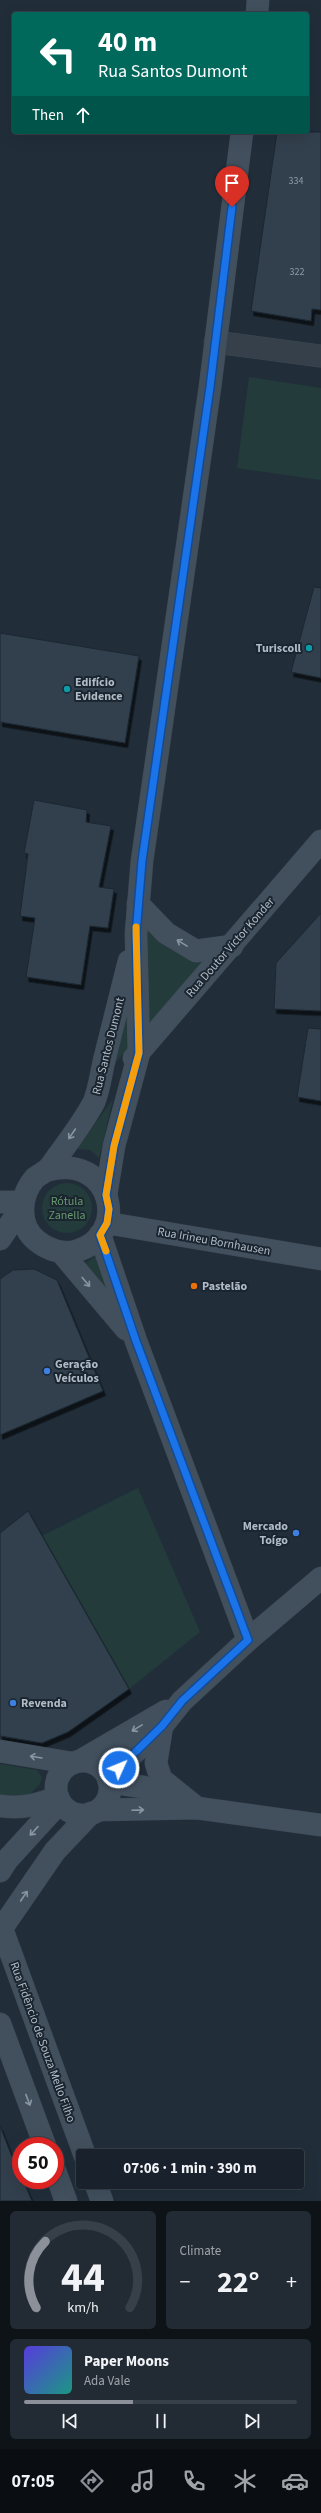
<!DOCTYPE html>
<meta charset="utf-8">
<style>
body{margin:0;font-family:"Source Sans 3",sans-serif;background:#222a34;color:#f1f3f6;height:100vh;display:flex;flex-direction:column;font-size:15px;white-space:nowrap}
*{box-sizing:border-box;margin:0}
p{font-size:13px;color:#9fa4a9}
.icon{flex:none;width:22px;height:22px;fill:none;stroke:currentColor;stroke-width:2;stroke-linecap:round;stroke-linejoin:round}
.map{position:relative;height:2201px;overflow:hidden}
.sheet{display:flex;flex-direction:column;gap:10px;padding:10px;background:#0e1318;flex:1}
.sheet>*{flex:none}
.top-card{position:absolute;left:12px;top:12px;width:297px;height:122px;border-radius:4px;box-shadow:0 4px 16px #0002,0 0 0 1px #373f48;background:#00695c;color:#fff;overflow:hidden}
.speed{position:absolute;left:12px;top:2137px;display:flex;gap:8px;font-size:20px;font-weight:700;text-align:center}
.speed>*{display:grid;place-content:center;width:52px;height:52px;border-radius:50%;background:#19222c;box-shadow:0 4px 16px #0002,0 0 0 1px #373f48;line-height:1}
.speed .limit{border:6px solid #d22;background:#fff;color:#111}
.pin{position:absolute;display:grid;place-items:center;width:34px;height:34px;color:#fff;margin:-41px -17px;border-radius:50% 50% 50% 0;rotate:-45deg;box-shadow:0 0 4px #0007}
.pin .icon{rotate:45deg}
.me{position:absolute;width:44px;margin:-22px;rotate:46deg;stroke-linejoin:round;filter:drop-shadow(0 0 3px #0008)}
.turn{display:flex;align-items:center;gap:14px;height:84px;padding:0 20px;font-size:18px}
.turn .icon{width:52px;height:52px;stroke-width:2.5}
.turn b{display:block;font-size:28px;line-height:34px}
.then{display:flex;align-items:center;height:38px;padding:0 20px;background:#0003;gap:8px;font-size:15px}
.big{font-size:30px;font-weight:700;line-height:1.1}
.sheet .tile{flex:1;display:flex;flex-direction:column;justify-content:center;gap:6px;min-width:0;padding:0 14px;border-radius:6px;background:#222a34}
.sheet .dial{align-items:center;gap:0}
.dial svg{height:104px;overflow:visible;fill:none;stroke:#373f48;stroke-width:7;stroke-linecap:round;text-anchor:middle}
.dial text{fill:#f1f3f6;stroke:none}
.song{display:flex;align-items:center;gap:12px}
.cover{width:48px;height:48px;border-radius:6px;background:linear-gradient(135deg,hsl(250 70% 55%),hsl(170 70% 35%))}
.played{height:4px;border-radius:2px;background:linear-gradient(90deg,#8c9099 40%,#373f48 40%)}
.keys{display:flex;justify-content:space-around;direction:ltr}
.heat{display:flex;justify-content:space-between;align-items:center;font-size:22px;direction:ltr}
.sheet .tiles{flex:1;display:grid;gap:10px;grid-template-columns:1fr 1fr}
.tile:last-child{grid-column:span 2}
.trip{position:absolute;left:76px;top:2149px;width:228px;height:40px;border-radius:4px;background:#19222c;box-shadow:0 4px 16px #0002,0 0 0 1px #373f48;font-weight:700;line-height:40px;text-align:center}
.menu{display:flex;height:64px;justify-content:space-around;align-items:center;background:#0a0e12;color:#9fa4a9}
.menu .icon{width:28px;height:28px}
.menu .current{color:#8c9099}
.menu b{font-size:18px;color:#f1f3f6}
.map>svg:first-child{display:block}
.green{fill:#233b3b}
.building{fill:#30404e;stroke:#1c2731;filter:url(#shadow)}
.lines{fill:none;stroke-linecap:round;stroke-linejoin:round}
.street-casing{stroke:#3e4954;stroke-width:23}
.secondary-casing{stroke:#3e4954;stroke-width:23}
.street{stroke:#35404a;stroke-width:22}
.secondary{stroke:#42505e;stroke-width:22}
.oneway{stroke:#8996a2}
.route-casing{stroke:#114b97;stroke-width:10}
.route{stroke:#1a73e8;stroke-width:7}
.slow{stroke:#f59e0b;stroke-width:7}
.culture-dot{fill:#0f9aa8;stroke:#1a252f;stroke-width:1.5}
.food-dot{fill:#e8710a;stroke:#1a252f;stroke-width:1.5}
.shop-dot{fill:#3f7fe0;stroke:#1a252f;stroke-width:1.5}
.labels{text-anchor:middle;stroke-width:4;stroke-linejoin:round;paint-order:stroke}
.number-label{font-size:10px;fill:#8e9ba8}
.poi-label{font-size:12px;font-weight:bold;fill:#afbbc7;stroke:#1a252f;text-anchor:start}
.street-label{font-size:12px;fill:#afbbc7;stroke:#1a252f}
.park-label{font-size:12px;fill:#66986c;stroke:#1a252f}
</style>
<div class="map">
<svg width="321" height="2201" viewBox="0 0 321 2201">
<defs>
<filter id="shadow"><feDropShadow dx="2.5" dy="4.5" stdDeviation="0" flood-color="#0009"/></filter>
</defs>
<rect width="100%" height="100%" fill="#212e3a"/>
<!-- green -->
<g class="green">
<polygon points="249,377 321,388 321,480 237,468"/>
<polygon points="147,928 159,941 193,961 210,961 149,1027"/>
<polygon points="131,974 133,1043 107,1072"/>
<polygon points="113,1099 99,1158 90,1150 77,1149"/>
<circle cx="67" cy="1208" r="25"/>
<polygon points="99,1254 117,1306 84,1264"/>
<polygon points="138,1488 200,1632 129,1689 42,1536"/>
<polygon points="0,1764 37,1770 42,1777 40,1784 21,1802 0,1800"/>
</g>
<!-- building -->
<g class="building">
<polygon points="277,132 321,132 321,310 312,309 311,321 251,311"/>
<polygon points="314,587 321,588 321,678 291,672"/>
<polygon points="0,633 139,656 125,743 0,722"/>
<polygon points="34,800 87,810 86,822 111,826 99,887 114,889 108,928 90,926 81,985 26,977 35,918 20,916 28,854 24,853"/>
<polygon points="321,913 321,1011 274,1009 276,963"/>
<polygon points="308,1028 321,1029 321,1101 297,1097"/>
<polygon points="34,1269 57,1280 103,1391 0,1435 0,1279 13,1270"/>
<polygon points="28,1511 129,1689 68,1732 42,1743 0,1736 0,1533"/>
<polygon points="0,2126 21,2180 23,2180 32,2201 0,2201"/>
</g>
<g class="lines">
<!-- street casing -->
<g class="street-casing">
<polyline id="street" points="215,342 321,356"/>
</g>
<!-- secondary casing -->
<g class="secondary-casing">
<g id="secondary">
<polyline points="257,14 258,0"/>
<polyline points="138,904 166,933 196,951 232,946"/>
<polyline points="134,1058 321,841"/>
<path d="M48,1170C113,1153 131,1236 76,1251C62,1255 47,1249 37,1241C17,1225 20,1195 35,1178C40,1174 46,1172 50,1167C64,1147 82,1125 94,1102C99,1090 101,1074 104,1061C112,1028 121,994 129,961"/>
<polyline points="106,1195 114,1146 139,1053 136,934 142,861 210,387 242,132"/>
<polyline points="0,1202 23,1202"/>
<polyline points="107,1223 321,1259"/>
<polyline points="100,1235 136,1341 248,1640"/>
<polyline points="0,1239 22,1207"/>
<polyline points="61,1252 126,1329"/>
<polyline points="162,1726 156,1763 161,1779 197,1808"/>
<polyline points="0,1751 72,1763"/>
<polyline points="80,1761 166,1711"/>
<circle cx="83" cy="1788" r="27"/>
<polyline points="108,1778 162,1726 182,1701 248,1640 321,1578"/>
<polyline points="109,1782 143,1787 178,1801"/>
<path d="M0,1806C22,1809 37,1805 58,1797"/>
<polyline points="99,1810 197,1808 321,1825"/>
<polyline points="0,1871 7,1860 60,1802"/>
<polyline points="2,1929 85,2156"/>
<polyline points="0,1931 55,1851 91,1813"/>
<polyline points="0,2024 45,2146"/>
<polyline points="55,2171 66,2201"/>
<polyline points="95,2182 102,2201"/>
</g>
</g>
<!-- street -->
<use href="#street" class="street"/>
<!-- secondary -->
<use href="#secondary" class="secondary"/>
</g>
<!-- one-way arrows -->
<defs><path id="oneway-shaft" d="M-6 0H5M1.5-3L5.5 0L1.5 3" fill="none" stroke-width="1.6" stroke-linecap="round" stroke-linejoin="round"/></defs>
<g class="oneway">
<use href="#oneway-shaft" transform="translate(182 943) rotate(-149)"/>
<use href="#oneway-shaft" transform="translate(72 1134) rotate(124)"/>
<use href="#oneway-shaft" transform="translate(86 1282) rotate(50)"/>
<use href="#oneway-shaft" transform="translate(137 1728) rotate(149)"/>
<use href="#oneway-shaft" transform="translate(36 1757) rotate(-171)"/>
<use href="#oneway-shaft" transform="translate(138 1810) rotate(-2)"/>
<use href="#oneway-shaft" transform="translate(34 1831) rotate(132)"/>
<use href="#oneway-shaft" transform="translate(24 1896) rotate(-56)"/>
<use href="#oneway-shaft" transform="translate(28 2100) rotate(69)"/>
</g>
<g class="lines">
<!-- route casing -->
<g class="route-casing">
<polyline id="route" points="119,1768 162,1726 182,1701 248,1640 136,1341 100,1235 107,1223 109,1209 106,1195 114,1146 139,1053 136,934 142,861 210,387 232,207"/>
</g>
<!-- route -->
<use href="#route" class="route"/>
<!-- slow -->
<polyline class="slow" points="106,1251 100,1235 107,1223 109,1209 106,1195 114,1146 139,1053 136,927"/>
</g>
<!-- markers -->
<g class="culture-dot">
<circle cx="309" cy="648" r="4"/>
<circle cx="67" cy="689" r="4"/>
</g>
<circle class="food-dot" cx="194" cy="1286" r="4"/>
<g class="shop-dot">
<circle cx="47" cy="1371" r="4"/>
<circle cx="296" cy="1533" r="4"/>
<circle cx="13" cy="1703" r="4"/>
</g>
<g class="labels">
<!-- number labels -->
<g class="number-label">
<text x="296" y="184">334</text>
<text x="297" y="275">322</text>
</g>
<!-- poi labels -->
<g class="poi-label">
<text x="301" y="652" text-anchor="end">Turiscoll</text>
<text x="75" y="686">Edifício<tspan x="75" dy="14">Evidence</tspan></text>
<text x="202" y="1290">Pastelão</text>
<text x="55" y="1368">Geração<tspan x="55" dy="14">Veículos</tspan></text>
<text x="288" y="1530" text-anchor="end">Mercado<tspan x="288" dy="14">Toígo</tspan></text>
<text x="21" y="1707">Revenda</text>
</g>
<!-- street labels -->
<g class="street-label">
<text transform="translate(230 947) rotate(-49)" y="4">Rua Doutor Victor Konder</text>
<text transform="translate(108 1046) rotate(-76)" y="4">Rua Santos Dumont</text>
<text transform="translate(214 1241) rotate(10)" y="4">Rua Irineu Bornhausen</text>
<text transform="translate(43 2042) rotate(70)" y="4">Rua Fidêncio de Souza Mello Filho</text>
</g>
<!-- park labels -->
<g class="park-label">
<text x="67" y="1205">Rótula<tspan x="67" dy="14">Zanella</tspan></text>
</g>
</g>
</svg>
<div class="speed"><div class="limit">50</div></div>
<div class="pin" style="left:232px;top:207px;background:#d93025"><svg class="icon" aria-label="arrive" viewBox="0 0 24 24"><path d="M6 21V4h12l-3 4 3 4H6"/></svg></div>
<svg class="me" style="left:119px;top:1768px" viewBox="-20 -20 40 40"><circle r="17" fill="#1a73e8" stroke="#fff" stroke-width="3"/><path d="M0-11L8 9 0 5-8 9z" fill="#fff"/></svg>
<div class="trip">07:06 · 1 min · 390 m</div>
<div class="top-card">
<div class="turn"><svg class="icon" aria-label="left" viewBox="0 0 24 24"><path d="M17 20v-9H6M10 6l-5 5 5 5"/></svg><div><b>40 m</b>Rua Santos Dumont</div></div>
<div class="then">Then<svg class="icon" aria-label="ahead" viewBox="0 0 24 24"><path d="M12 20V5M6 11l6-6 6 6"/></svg></div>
</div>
</div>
<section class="sheet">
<div class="tiles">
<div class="tile dial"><svg viewBox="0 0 100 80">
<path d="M14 69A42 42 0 1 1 86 69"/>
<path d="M14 69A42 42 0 0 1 21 18" stroke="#8c9099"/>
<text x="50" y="56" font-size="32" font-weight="700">44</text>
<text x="50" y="72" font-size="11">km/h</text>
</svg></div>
<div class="tile"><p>Climate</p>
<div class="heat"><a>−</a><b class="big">22°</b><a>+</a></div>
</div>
<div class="tile">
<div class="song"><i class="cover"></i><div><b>Paper Moons</b><p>Ada Vale</p></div></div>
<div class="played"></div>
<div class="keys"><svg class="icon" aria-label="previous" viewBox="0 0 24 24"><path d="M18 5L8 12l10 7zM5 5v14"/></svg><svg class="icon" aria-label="pause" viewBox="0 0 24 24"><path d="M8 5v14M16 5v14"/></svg><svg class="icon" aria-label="next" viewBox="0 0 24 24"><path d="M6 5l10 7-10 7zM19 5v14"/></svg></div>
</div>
</div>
</section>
<nav class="menu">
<b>07:05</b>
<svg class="icon current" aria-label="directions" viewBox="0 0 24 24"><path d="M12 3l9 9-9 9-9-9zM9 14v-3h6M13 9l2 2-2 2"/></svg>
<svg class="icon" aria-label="music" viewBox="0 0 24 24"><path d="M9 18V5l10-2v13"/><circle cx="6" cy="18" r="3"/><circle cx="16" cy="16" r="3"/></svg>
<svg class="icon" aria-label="phone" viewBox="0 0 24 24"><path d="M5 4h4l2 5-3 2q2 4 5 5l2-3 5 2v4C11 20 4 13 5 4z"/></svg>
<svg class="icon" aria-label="climate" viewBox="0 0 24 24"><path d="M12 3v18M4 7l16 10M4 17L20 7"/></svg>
<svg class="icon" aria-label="car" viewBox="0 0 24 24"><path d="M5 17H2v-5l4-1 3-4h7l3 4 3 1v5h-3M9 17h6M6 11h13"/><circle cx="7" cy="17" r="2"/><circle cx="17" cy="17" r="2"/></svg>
</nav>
